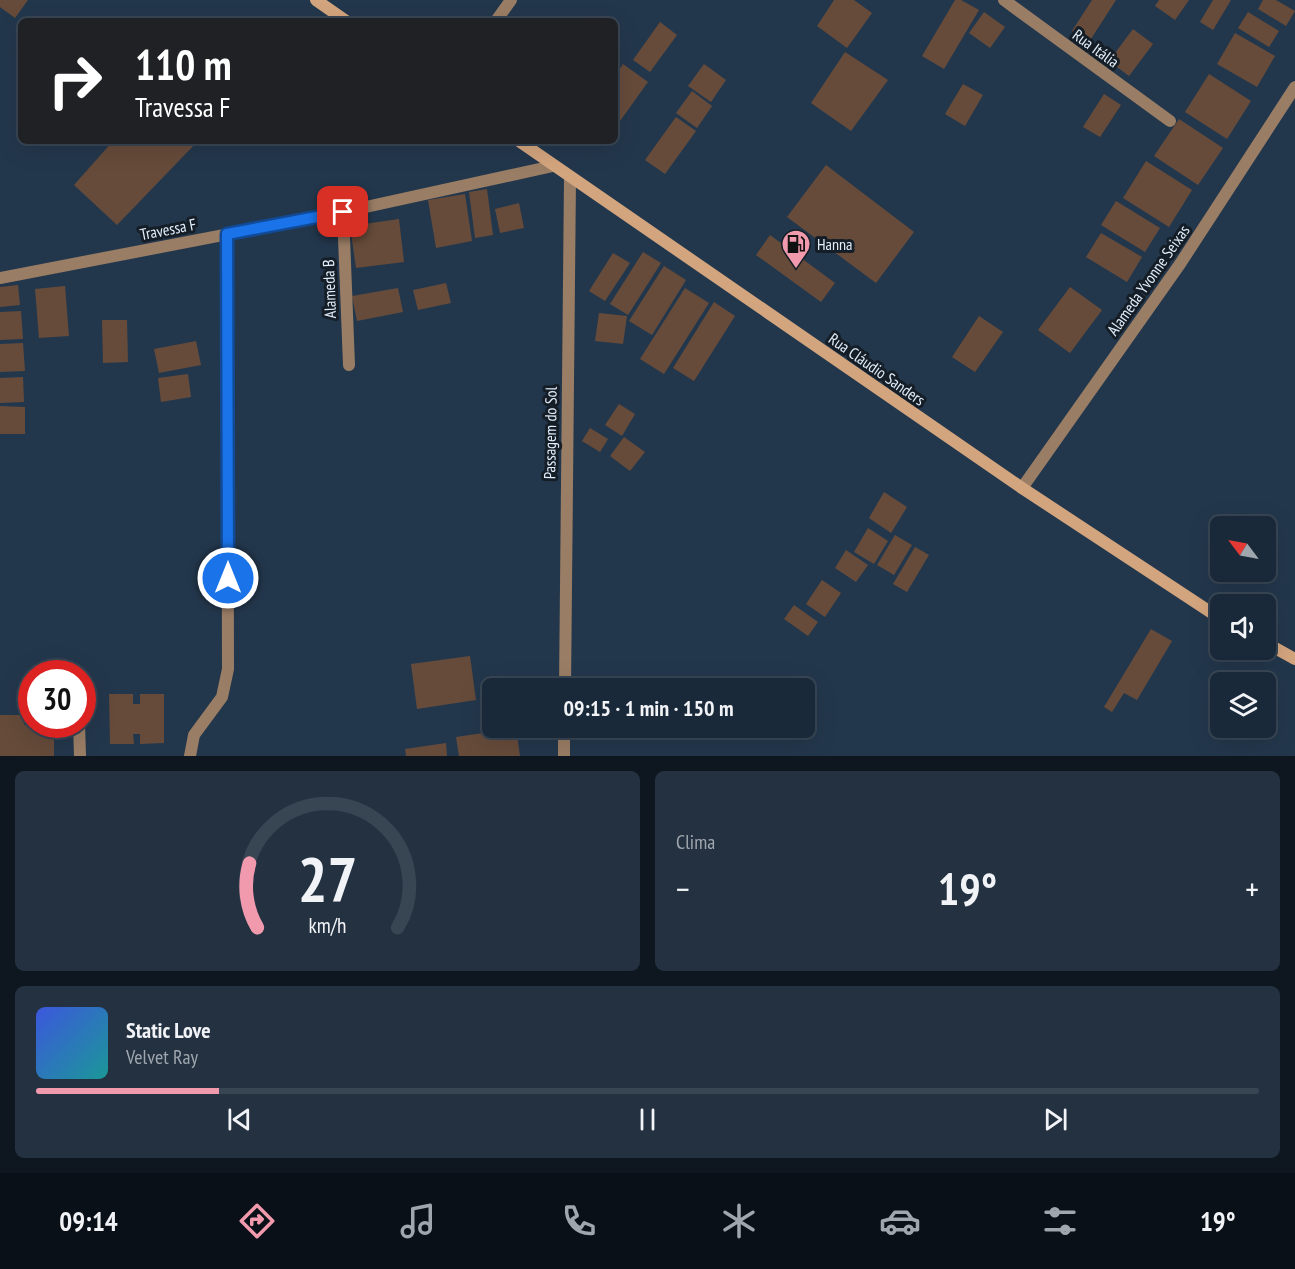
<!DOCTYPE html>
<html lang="pt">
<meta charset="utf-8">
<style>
body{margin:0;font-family:"PT Sans Narrow",sans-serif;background:#233141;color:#f1f3f6;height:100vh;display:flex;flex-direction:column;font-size:22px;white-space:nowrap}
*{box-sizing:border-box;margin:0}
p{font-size:20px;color:#9fa6ae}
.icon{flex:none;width:33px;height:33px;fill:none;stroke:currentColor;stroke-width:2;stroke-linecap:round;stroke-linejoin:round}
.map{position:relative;height:756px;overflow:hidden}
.side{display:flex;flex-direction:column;gap:15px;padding:15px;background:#0e171f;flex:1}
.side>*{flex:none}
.banner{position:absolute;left:18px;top:18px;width:600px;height:126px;border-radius:9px;box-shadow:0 6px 24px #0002,0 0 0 2px #384553;background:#202124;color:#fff;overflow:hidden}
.needle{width:39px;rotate:302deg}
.buttons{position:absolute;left:1210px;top:516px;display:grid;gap:12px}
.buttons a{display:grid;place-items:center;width:66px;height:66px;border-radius:9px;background:#1a2939;box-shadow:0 6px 24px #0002,0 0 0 2px #384553;font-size:30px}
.speed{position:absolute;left:18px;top:660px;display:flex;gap:12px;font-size:30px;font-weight:700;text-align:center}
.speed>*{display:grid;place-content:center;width:78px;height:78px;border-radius:50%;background:#1a2939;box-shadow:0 6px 24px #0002,0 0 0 2px #384553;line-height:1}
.speed .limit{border:9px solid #d22;background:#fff;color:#111}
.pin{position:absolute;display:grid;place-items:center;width:51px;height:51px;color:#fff;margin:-26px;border-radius:12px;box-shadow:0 3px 9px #0006}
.me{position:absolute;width:66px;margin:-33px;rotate:0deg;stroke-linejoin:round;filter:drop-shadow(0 0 4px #0008)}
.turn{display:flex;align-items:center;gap:21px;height:126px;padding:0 18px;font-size:27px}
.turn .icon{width:78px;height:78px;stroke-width:2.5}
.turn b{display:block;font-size:42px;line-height:51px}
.big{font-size:45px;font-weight:700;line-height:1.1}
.side .widget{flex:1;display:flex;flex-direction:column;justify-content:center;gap:9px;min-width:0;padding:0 21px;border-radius:9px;background:#233141}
.side .dial{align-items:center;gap:0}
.dial svg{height:156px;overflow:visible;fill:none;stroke:#384553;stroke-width:7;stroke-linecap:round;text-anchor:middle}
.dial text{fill:#f1f3f6;stroke:none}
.song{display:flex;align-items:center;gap:18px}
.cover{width:72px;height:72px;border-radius:9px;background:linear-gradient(135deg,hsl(230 70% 55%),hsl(180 70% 35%))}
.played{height:6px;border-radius:3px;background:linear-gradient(90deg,#f29aad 15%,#384553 15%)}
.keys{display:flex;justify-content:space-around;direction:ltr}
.heat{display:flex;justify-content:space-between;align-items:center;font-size:33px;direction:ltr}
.side .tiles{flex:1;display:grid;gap:15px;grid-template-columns:1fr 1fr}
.widget:last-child{grid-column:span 2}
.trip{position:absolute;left:482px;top:678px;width:333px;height:60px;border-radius:9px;background:#1a2939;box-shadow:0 6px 24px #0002,0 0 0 2px #384553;font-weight:700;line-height:60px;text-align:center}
.menu{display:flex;height:96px;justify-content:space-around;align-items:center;background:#0a1017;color:#9fa6ae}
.menu .icon{width:42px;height:42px}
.menu .active{color:#f29aad}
.menu b{font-size:27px;color:#f1f3f6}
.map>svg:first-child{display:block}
.building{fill:#664b3a}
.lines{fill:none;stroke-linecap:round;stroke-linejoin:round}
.minor{stroke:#9a7d65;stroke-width:12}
.secondary{stroke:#d3a57e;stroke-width:12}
.route-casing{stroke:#114b97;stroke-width:15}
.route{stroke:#1a73e8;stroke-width:10}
.labels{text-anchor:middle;stroke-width:6;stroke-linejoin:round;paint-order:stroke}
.street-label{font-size:16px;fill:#e1eefb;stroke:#151e27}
.poi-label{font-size:16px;fill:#e1eefb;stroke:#151e27;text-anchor:start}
</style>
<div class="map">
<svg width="1295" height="756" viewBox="0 0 1295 756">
<rect width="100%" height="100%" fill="#23374c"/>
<!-- building -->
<g class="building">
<polygon points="0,0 28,0 15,18 0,7"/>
<polygon points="834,0 854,0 872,13 847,48 817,26"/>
<polygon points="955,0 961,0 979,10 944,69 922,56"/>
<polygon points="1092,0 1116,0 1089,42 1072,31"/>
<polygon points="1159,0 1189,0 1175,20 1155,6"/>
<polygon points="1213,0 1231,0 1213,30 1200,22"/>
<polygon points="1263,0 1276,0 1295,11 1286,26 1258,9"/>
<polygon points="984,12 1005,27 990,48 969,33"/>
<polygon points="1248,12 1279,31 1269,47 1238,28"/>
<polygon points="660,22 677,35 650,72 633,60"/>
<polygon points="1133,29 1153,44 1129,76 1109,61"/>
<polygon points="1235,33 1275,56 1257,87 1217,64"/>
<polygon points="845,52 888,80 851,131 811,103"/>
<polygon points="623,64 648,82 615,128 615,76"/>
<polygon points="704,64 726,80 711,102 688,86"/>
<polygon points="1209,74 1251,101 1227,139 1185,112"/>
<polygon points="963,84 983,95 965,126 945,114"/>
<polygon points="692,91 712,106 697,128 676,113"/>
<polygon points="1104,94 1121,105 1100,137 1083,127"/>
<polygon points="676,117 696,131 665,174 645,160"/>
<polygon points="1179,119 1223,148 1198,185 1154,156"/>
<polygon points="113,141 198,141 117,225 74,185"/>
<polygon points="1146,161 1192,190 1169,227 1123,198"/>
<polygon points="826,165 914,232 876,283 787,217"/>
<polygon points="487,189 493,235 475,238 469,192"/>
<polygon points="465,194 472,241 436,248 428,200"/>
<polygon points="1116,201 1160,228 1145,252 1101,225"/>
<polygon points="519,203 524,228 500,233 495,209"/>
<polygon points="399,219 404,262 356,268 350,226"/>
<polygon points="1101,233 1142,257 1127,282 1086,257"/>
<polygon points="770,235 835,283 821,302 756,255"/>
<polygon points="643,252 661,263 628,315 610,304"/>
<polygon points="613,253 630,263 605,301 589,291"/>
<polygon points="664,266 686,280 652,335 629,321"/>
<polygon points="446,283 451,303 418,310 413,290"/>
<polygon points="18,285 20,305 0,307 0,287"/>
<polygon points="65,286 69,336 39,338 35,289"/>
<polygon points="1070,287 1102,310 1070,353 1038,330"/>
<polygon points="398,288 403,312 357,321 352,296"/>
<polygon points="685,288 709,303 664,374 640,359"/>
<polygon points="714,302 735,316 694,381 673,368"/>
<polygon points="21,311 23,339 0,340 0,312"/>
<polygon points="599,313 627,316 623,344 595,341"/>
<polygon points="979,316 1003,332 975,372 952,357"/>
<polygon points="102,320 127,320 128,362 103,363"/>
<polygon points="196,341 201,365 159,373 154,349"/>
<polygon points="23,343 25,371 0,372 0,344"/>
<polygon points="188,374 191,397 161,402 158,378"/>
<polygon points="23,377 24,402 0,403 0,378"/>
<polygon points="619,404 635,414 622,436 605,425"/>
<polygon points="0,406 25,407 25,434 0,434"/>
<polygon points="590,428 608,439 600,452 582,441"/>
<polygon points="624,437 645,452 630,471 610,456"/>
<polygon points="884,492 907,507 891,533 869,518"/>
<polygon points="868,528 888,541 874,564 854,552"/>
<polygon points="895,535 912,545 894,575 877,565"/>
<polygon points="915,547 929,555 907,592 893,584"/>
<polygon points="846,550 868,565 856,582 835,568"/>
<polygon points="822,580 841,593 825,617 806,604"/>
<polygon points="794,605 818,622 808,636 784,619"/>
<polygon points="1151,629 1172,641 1137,700 1124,693 1112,712 1104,707"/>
<polygon points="470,656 476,700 417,709 411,664"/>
<polygon points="109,694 133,694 133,704 140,704 140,694 164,694 164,743 140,744 140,734 133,734 134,744 110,744"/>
<polygon points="0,715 24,715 24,725 54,724 54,756 0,756"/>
<polygon points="516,728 520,756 459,756 456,737"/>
<polygon points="704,728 733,728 733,731 704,732"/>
<polygon points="446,743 447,756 406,756 405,749"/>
</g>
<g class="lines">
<!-- minor -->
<g class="minor">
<polyline points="1004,0 1170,121"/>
<polyline points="496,21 511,0"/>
<polyline points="343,212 349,365"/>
<polyline points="0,278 343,212 553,166"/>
<polyline points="1022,488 1180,264 1295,87"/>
<polyline points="565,688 570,178"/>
<polyline points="79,724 80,756"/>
<polyline points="190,756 194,735 222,697 228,669 227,234"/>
<polyline points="564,756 564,728"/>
</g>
<!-- secondary -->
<g class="secondary">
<polyline points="316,0 346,21"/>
<polyline points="519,141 1022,488 1221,619"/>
<polyline points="1266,643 1295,659"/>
</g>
</g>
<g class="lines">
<!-- route casing -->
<g class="route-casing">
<polyline id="route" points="228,578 227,234 343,212"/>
</g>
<!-- route -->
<use href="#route" class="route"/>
</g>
<!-- icons -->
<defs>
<g id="fuel-pin" transform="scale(1.5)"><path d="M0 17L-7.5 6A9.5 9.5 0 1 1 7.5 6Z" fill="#f29aad" stroke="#151e27"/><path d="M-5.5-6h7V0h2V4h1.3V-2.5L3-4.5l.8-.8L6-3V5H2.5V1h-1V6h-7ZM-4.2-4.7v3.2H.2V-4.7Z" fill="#111"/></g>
</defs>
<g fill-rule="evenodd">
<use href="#fuel-pin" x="796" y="244"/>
</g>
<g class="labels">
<!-- street labels -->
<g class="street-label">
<text transform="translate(1096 48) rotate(36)" y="6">Rua Itália</text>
<text transform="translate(168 229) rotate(-11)" y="6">Travessa F</text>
<text transform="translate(1148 280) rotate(-55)" y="6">Alameda Yvonne Seixas</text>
<text transform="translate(329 289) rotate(-92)" y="6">Alameda B</text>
<text transform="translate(877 369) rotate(35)" y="6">Rua Cláudio Sanders</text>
<text transform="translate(550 433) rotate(-89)" y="6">Passagem do Sol</text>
</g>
<!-- poi labels -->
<g class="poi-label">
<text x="817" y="250">Hanna</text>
</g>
</g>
</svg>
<div class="buttons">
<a><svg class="needle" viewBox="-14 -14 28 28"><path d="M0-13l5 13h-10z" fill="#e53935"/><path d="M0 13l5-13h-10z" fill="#9fa6ae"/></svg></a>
<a><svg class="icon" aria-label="sound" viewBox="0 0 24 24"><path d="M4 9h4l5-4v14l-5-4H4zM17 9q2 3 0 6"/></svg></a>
<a><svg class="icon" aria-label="layers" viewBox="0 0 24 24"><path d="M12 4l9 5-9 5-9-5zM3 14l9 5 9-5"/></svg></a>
</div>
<div class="speed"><div class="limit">30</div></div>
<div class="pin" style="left:343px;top:212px;background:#d93025"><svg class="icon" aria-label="arrive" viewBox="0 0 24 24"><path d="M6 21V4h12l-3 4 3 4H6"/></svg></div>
<svg class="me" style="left:228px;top:578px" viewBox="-20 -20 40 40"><circle r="17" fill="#1a73e8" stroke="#fff" stroke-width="3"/><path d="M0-11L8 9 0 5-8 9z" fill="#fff"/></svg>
<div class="trip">09:15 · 1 min · 150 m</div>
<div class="banner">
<div class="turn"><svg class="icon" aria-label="right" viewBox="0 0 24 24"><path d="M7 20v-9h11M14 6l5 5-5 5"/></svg><div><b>110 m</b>Travessa F</div></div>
</div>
</div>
<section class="side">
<div class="tiles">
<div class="widget dial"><svg viewBox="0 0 100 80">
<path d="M14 69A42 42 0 1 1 86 69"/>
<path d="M14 69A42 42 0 0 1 10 36" stroke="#f29aad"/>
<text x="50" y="56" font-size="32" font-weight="700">27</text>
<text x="50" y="72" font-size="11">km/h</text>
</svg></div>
<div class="widget"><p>Clima</p>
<div class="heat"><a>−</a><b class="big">19°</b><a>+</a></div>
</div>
<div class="widget">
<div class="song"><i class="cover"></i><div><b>Static Love</b><p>Velvet Ray</p></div></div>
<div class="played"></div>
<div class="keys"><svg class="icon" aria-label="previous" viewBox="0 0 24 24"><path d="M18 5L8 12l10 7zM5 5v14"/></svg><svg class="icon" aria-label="pause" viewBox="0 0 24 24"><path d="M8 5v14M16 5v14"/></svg><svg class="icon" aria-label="next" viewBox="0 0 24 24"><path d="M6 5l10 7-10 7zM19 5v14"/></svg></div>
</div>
</div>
</section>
<nav class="menu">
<b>09:14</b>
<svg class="icon active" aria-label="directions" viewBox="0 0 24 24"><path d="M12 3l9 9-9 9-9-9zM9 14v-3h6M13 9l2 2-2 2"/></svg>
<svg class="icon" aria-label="music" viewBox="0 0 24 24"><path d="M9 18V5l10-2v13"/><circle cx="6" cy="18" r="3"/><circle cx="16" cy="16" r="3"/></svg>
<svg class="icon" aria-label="phone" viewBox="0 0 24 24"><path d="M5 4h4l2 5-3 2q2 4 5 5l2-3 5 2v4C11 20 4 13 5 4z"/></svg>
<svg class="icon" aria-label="climate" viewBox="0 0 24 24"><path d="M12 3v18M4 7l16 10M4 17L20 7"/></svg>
<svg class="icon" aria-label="car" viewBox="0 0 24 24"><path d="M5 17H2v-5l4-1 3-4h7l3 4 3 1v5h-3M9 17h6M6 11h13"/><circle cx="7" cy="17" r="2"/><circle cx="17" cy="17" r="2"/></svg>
<svg class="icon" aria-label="filters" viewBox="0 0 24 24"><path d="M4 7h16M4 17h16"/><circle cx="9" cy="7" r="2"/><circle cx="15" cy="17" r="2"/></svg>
<b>19°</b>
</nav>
